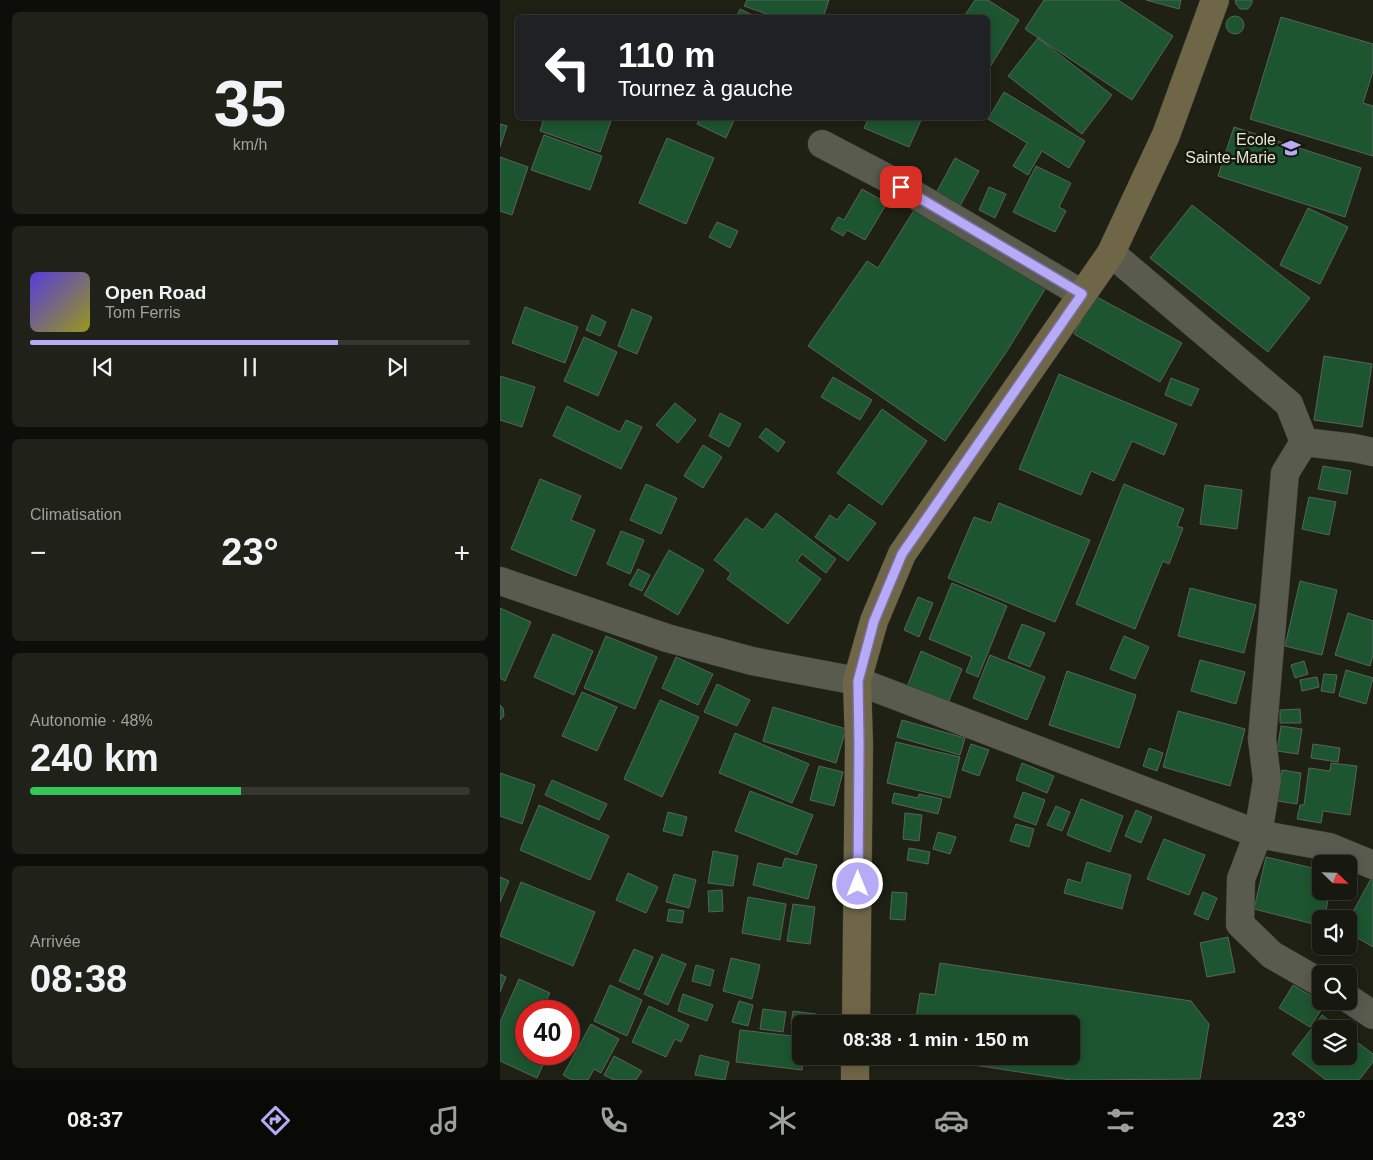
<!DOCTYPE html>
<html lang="fr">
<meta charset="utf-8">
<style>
body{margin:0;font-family:Arial,sans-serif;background:#202219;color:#f1f3f6;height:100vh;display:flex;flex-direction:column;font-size:19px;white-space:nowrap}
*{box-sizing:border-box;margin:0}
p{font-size:16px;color:#9ea09f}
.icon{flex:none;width:28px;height:28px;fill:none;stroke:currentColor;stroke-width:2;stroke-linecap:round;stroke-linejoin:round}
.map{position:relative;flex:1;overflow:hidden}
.side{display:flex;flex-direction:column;gap:12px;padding:12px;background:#0d0e09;width:500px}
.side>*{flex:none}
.guide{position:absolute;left:15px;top:15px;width:475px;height:105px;border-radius:8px;box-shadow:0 2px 12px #0003,0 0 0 1px #363830;background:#202124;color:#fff;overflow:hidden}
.needle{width:32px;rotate:113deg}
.fabs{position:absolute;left:812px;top:855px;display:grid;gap:10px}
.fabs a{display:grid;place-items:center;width:45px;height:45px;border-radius:8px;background:#171910;box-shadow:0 2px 12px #0003,0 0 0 1px #363830;font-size:25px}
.speed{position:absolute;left:15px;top:1000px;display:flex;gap:10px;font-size:25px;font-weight:700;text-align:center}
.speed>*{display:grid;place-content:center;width:65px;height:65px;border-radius:50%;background:#171910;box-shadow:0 2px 12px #0003,0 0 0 1px #363830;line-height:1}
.speed .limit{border:8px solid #d22;background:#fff;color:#111}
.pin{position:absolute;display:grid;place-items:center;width:42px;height:42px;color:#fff;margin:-21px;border-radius:10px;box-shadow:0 2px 8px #0006}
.me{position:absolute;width:55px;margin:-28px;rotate:0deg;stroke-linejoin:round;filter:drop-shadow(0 0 4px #0008)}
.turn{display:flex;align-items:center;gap:18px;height:105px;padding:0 20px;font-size:22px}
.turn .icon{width:65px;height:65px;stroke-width:2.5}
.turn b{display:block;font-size:35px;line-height:42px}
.big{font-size:38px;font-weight:600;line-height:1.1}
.side .widget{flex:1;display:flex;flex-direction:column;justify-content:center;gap:8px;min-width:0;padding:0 18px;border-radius:8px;background:#202219}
.side .dial{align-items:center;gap:0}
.dial b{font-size:65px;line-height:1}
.song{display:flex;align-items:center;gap:15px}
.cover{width:60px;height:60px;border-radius:8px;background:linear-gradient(135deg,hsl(250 70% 55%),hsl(60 70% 35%))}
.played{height:5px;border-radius:2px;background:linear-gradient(90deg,#b7abf8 70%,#363830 70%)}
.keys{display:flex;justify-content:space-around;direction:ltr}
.heat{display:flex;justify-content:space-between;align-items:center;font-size:28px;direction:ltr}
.charge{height:8px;border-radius:4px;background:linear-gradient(90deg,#34c759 48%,#363830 0)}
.trip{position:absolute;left:292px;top:1015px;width:288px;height:50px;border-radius:8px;background:#171910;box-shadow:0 2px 12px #0003,0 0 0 1px #363830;font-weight:600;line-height:50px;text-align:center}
.dock{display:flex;height:80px;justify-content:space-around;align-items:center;background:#090a06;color:#9ea09f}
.dock .icon{width:35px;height:35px}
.dock .selected{color:#b7abf8}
.dock b{font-size:22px;color:#f1f3f6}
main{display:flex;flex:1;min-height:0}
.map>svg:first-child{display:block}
.building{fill:#1d5530;stroke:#57645a}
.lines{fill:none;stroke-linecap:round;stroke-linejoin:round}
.street-casing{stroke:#393a32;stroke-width:29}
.secondary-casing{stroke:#393a32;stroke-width:29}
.street{stroke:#585b4d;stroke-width:28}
.secondary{stroke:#6f6647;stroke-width:28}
.route-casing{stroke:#776fa1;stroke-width:12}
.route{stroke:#b7abf8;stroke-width:9}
.labels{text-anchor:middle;stroke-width:5;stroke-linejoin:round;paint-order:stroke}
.poi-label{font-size:16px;fill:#e4e6dd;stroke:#16180c;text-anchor:end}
</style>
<main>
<section class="side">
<div class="widget dial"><b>35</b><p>km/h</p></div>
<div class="widget">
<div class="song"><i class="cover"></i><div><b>Open Road</b><p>Tom Ferris</p></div></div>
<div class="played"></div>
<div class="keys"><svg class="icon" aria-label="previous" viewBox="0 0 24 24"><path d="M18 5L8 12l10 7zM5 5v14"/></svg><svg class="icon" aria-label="pause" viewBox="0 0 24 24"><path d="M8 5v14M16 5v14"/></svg><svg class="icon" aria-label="next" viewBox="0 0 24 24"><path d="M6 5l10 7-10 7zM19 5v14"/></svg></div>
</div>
<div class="widget"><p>Climatisation</p>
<div class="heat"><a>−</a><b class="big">23°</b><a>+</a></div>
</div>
<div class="widget"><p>Autonomie · 48%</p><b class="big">240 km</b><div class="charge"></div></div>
<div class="widget"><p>Arrivée</p><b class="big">08:38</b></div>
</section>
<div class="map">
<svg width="873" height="1080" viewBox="0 0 873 1080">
<rect width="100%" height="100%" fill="#1f2115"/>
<!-- building -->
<g class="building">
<polygon points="247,0 329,0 323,18 278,18 244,6"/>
<polygon points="475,0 488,0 519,20 490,67 488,65 488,18 463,18"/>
<polygon points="544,0 618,0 673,36 632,100 525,29"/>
<polygon points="646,0 681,0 679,9"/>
<polygon points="735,0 752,0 752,3 748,9 740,9 736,4"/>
<polygon points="240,9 259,18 236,18"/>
<circle cx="735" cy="25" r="9"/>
<polygon points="781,17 873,44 873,71 863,103 873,106 873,156 750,119"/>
<polygon points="538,38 612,95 582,134 508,76"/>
<polygon points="504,92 585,141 569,168 542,151 528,175 513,166 527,143 488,119"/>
<polygon points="44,118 112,118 100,152 40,131"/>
<polygon points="200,118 235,118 226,138 197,124"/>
<polygon points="369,118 422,118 409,147 364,128"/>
<polygon points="0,124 7,126 0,147"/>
<polygon points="734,127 861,168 845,217 718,176"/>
<polygon points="44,135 102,156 90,190 31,170"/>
<polygon points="167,138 214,158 186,224 139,203"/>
<polygon points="0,157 28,167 12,215 0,211"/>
<polygon points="455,158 479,171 460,206 436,193"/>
<polygon points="536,166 571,183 559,207 566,211 555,232 513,212"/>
<polygon points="489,187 506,194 495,218 479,210"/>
<polygon points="362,189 387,203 365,240 347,230 343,236 331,229 338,217 344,220"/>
<polygon points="692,205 810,298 768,352 650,258"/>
<polygon points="416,207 547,286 507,351 445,441 308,346 367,261 378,268"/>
<polygon points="808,208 848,227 820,284 780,265"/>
<polygon points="217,222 238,231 230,248 209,237"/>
<polygon points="595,296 682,343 660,382 574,334"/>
<polygon points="25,307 78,327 65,363 12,343"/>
<polygon points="132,309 152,317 137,354 118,346"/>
<polygon points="92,315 106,322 100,336 86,330"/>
<polygon points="84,337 117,352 98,396 64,381"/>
<polygon points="824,356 872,364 862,427 814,420"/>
<polygon points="559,374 677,424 664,455 632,441 614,481 591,471 581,495 519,469"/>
<polygon points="0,376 35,387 22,427 0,420"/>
<polygon points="333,377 372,400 360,420 321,397"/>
<polygon points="671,378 699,389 691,406 665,395"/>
<polygon points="175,403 196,420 178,443 156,425"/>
<polygon points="67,406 120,432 126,420 142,427 121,469 53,436"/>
<polygon points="382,409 427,441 382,505 337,473"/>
<polygon points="220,413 241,424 229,447 209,436"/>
<polygon points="266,428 285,442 278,452 259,437"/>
<polygon points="203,445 222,457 203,488 184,476"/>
<polygon points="823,466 851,471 847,494 818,489"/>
<polygon points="40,479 81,496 71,520 95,530 76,576 11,549"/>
<polygon points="146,484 177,498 161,534 130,520"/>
<polygon points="624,484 684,509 677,526 683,528 669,564 663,561 635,629 576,604"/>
<polygon points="705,485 742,490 737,529 700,524"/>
<polygon points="809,497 836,502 829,535 802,529"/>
<polygon points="499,503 590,540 555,622 448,578 474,517 491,523"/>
<polygon points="349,504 376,523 348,561 315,537 330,515 337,520"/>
<polygon points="276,513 336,559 326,573 302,554 297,561 321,579 288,624 227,579 231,573 214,560 246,518 263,530"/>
<polygon points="121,531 144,540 130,574 107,564"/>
<polygon points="169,550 204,570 178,615 144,595"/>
<polygon points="138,569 150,575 142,591 129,585"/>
<polygon points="800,581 837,590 822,655 785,646"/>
<polygon points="452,583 507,606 478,677 466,672 472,657 429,639"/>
<polygon points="690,588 756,605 744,653 678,636"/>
<polygon points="418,597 433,603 419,637 404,630"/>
<polygon points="0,608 31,622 5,681 0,678"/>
<polygon points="848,613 873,621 873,655 870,666 835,655"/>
<polygon points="522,624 545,633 530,667 508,658"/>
<polygon points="53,634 93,651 74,695 34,677"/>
<polygon points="106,636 157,657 135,709 84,688"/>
<polygon points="624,636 649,647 635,679 610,669"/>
<polygon points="421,651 462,669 448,703 407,687"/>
<polygon points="490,655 545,677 527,720 473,698"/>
<polygon points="176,657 213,674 198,705 162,688"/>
<polygon points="700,660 745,672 736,704 691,691"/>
<polygon points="804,661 808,674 795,678 791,665"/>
<polygon points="846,670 873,678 866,704 839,696"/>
<polygon points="567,671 636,695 619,748 549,725"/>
<polygon points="824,674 837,675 834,693 821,691"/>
<polygon points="817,677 819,687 802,691 800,680"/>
<polygon points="217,684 250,700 237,726 204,712"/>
<polygon points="82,692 117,707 97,751 62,736"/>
<polygon points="160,700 199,717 162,797 124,779"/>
<polygon points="0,705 3,708 4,716 0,720"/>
<polygon points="273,707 346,729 336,763 263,741"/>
<polygon points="800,709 801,723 780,723 780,710"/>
<polygon points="678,711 745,729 730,786 663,767"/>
<polygon points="402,720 465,738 460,755 397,737"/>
<polygon points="781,726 802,729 798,754 777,751"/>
<polygon points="235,733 309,764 292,803 219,773"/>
<polygon points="396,742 460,757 450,798 387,783"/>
<polygon points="471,744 489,750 479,776 462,770"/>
<polygon points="813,744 840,748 838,762 811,758"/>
<polygon points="649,748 663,753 657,771 643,766"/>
<polygon points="522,763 554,776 547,793 516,780"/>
<polygon points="831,763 857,766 850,815 823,811 821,823 797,819 800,805 804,805 809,768 830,771"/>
<polygon points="319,766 343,772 334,806 310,800"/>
<polygon points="782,770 801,773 797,804 777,801"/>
<polygon points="0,773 35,785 22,824 0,816"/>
<polygon points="52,780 107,804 99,820 45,795"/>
<polygon points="250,791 313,815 297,855 235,831"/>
<polygon points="523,792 545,800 536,825 514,817"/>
<polygon points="394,793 418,798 419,794 442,799 438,814 392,803"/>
<polygon points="581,799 623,816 610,852 567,835"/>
<polygon points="39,805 109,836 90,880 20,850"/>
<polygon points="556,806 570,812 562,831 547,825"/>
<polygon points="636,810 652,817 641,843 625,836"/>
<polygon points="168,812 187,817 182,836 163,831"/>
<polygon points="405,813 422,815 419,841 403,839"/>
<polygon points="516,824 534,829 529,847 510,841"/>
<polygon points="438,832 456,837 450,854 433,849"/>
<polygon points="664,839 705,855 689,895 647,879"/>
<polygon points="409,848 430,852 428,864 407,860"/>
<polygon points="213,851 238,856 233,886 208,883"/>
<polygon points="766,857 821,870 821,891 830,891 824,919 821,919 821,926 754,909"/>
<polygon points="285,858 317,865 308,899 253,885 258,863 282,868"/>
<polygon points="587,862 631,875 622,909 564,893 568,879 581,883"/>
<polygon points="128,873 158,887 146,913 116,900"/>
<polygon points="174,874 196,880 189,908 166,902"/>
<polygon points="0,877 9,881 0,902"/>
<polygon points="872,877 873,877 873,947 849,933 849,919"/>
<polygon points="21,882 95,912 73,966 0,936"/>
<polygon points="222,890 223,911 209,912 208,891"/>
<polygon points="392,892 407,893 405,920 390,919"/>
<polygon points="703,892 717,898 708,920 694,914"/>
<polygon points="248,897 286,904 280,940 242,933"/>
<polygon points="293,904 315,907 310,944 287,941"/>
<polygon points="169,909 184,911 182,923 167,921"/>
<polygon points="728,937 735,972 707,977 700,943"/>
<polygon points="134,949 153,957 139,990 119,981"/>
<polygon points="162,954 186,964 168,1005 144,994"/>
<polygon points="231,958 260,965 252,999 223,991"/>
<polygon points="440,963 691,1001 709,1024 700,1079 571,1080 428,1058 428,1056 571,1056 571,1024 433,1024 434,1021 416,1018 420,993 435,995"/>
<polygon points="196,965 214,970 210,986 192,981"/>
<polygon points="0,974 6,977 0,992"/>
<polygon points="19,979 50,993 41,1011 43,1011 26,1011 26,1054 48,1054 37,1078 0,1061 0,1022"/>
<polygon points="110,985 142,1000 127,1036 94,1021"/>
<polygon points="793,985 825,1004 810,1027 779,1008"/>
<polygon points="183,994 213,1005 207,1021 178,1011"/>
<polygon points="239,1001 253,1005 248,1026 232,1022"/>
<polygon points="149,1006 189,1025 181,1042 175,1039 166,1057 132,1042"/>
<polygon points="263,1009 286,1012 283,1032 260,1029"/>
<polygon points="293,1011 316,1014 315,1024 291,1024"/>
<polygon points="822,1015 840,1029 821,1029 821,1056 849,1056 849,1036 873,1054 873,1062 859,1080 826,1080 792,1054"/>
<polygon points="91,1024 119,1039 101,1073 94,1069 88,1080 72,1080 63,1075"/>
<polygon points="240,1030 301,1037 301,1056 304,1056 302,1070 236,1062"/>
<polygon points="200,1055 229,1062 225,1080 195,1075"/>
<polygon points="114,1056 142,1071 136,1080 114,1080 104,1075"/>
</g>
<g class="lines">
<!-- street casing -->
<g class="street-casing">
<g id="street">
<polyline points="322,144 385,177 582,294"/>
<polyline points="611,253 789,404 804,442"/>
<polyline points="804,442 785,473 762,739 767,780 758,834 829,847 873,865"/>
<polyline points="804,442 854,448 873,452"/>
<polyline points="0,581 167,638 252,661 357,681 758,834 741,879 740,924 772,955 821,983"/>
<polyline points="849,999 873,1015"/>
</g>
</g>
<!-- secondary casing -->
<g class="secondary-casing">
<g id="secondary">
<polyline points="356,1024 359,744 357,681 374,621 402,554 611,253 666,135 715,0"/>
<polyline points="355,1080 355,1056"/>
</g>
</g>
<!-- street -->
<use href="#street" class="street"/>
<!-- secondary -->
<use href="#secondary" class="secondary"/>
</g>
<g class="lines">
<!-- route casing -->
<g class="route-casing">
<polyline id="route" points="358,884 359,744 358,681 374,621 402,554 582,294 401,187"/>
</g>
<!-- route -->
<use href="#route" class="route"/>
</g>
<!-- icons -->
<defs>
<g id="school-bare" transform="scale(1.5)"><path d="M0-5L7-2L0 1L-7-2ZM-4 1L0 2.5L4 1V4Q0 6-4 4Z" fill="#b7abf8" stroke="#16180c" stroke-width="2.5" paint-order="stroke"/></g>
</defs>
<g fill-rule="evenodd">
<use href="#school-bare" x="791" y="148"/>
</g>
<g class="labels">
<!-- poi labels -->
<g class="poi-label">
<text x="776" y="145">Ecole<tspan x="776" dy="18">Sainte-Marie</tspan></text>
</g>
</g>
</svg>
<div class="fabs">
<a><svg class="needle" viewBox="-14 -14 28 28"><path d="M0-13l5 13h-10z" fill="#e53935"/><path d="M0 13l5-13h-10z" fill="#9ea09f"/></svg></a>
<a><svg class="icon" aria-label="sound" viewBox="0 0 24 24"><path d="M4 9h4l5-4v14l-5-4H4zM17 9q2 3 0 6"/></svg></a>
<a><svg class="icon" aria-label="search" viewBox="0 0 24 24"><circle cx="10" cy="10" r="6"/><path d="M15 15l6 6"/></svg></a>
<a><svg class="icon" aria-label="layers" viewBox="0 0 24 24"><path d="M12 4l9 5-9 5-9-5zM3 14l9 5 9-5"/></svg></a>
</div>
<div class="speed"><div class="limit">40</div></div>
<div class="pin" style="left:401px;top:187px;background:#d93025"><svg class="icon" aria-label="arrive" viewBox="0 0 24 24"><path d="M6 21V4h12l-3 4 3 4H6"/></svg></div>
<svg class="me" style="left:358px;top:884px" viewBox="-20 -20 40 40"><circle r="17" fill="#b7abf8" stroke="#fff" stroke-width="3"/><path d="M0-11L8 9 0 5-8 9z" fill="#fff"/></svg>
<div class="trip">08:38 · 1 min · 150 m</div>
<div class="guide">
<div class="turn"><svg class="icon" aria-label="left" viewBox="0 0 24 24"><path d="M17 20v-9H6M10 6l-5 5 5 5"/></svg><div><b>110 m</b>Tournez à gauche</div></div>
</div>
</div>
</main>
<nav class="dock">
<b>08:37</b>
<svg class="icon selected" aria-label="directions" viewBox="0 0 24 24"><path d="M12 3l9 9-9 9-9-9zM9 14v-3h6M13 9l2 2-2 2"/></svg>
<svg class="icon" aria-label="music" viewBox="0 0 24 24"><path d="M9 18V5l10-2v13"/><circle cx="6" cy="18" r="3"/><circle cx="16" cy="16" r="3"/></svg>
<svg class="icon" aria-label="phone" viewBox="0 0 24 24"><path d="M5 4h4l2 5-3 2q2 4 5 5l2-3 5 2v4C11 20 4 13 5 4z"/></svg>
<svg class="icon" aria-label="climate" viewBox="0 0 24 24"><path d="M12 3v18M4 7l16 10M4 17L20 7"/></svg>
<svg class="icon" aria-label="car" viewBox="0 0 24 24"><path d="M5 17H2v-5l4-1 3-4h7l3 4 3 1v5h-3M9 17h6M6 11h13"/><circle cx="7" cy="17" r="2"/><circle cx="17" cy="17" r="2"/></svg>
<svg class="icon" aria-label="filters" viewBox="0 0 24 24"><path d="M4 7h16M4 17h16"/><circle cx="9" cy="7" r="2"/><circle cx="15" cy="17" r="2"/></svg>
<b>23°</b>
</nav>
